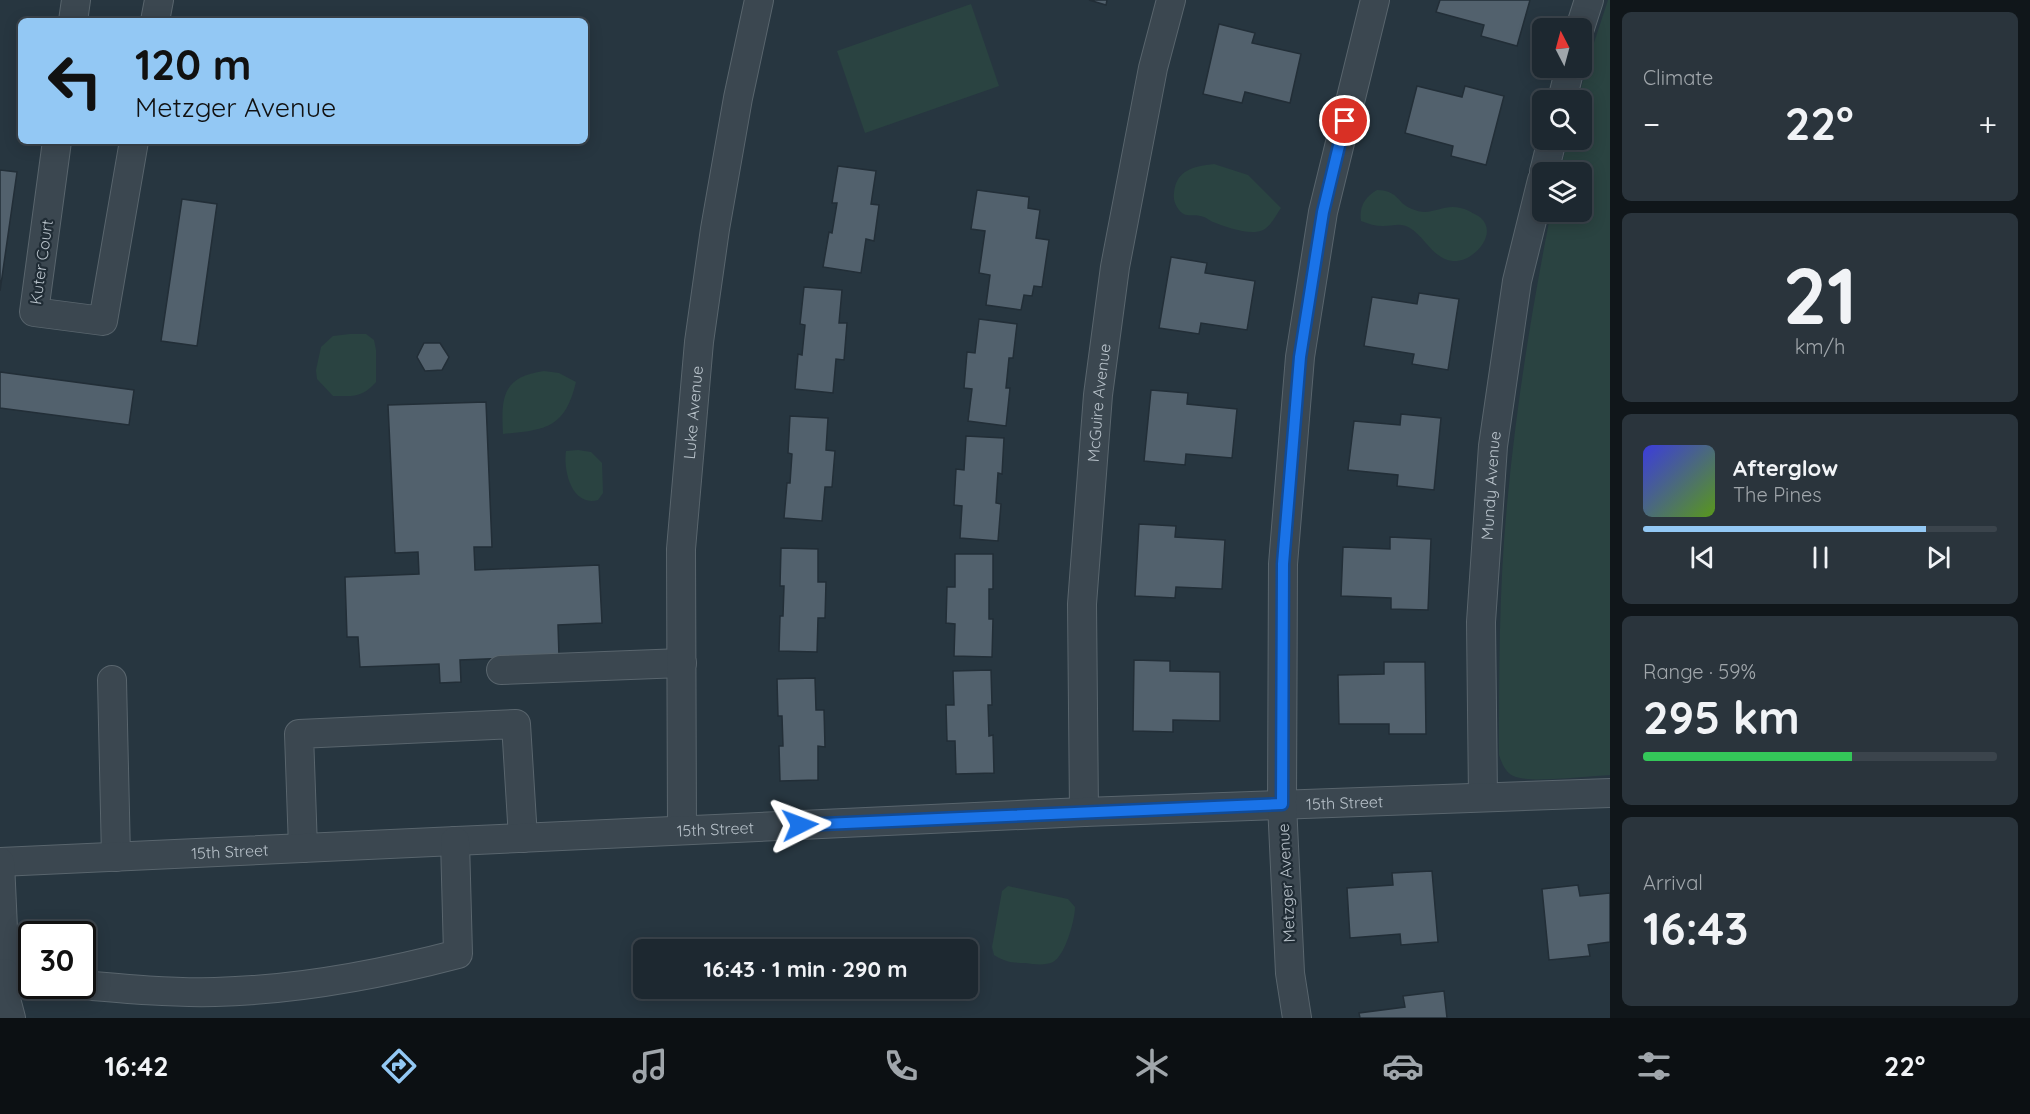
<!DOCTYPE html>
<meta charset="utf-8">
<style>
body{margin:0;font-family:Quicksand,sans-serif;background:#2a343c;color:#f1f3f6;height:100vh;display:flex;flex-direction:column;font-size:22px;white-space:nowrap}
*{box-sizing:border-box;margin:0}
p{font-size:20px;color:#a0a6ab}
.icon{flex:none;width:33px;height:33px;fill:none;stroke:currentColor;stroke-width:2;stroke-linecap:round;stroke-linejoin:round}
.map{position:relative;flex:1;overflow:hidden}
.drawer{display:flex;flex-direction:column;gap:12px;padding:12px;background:#10161a;width:420px}
.drawer>*{flex:none}
.top-card{position:absolute;left:18px;top:18px;width:570px;height:126px;border-radius:9px;box-shadow:0 3px 15px #0003,0 0 0 2px #3b444c;background:#93c8f4;color:#111;overflow:hidden}
.needle{width:39px;rotate:354deg}
.fabs{position:absolute;left:1532px;top:18px;display:grid;gap:12px}
.fabs a{display:grid;place-items:center;width:60px;height:60px;border-radius:9px;background:#1d2830;box-shadow:0 3px 15px #0003,0 0 0 2px #3b444c;font-size:30px}
.speed{position:absolute;left:18px;top:921px;display:flex;gap:12px;font-size:30px;font-weight:700;text-align:center}
.speed>*{display:grid;place-content:center;width:78px;height:78px;border-radius:50%;background:#1d2830;box-shadow:0 3px 15px #0003,0 0 0 2px #3b444c;line-height:1}
.speed .limit{border:3px solid #111;border-radius:9px;background:#fff;color:#111}
.pin{position:absolute;display:grid;place-items:center;width:51px;height:51px;color:#fff;margin:-26px;border:3px solid #fff;border-radius:50%;box-shadow:0 2px 6px #0007}
.me{position:absolute;width:66px;margin:-33px;rotate:87deg;stroke-linejoin:round;filter:drop-shadow(0 0 4px #0008)}
.turn{display:flex;align-items:center;gap:21px;height:126px;padding:0 18px;font-size:27px}
.turn .icon{width:78px;height:78px;stroke-width:2.5}
.turn b{display:block;font-size:42px;line-height:51px}
.big{font-size:45px;font-weight:700;line-height:1.1}
.drawer .tile{flex:1;display:flex;flex-direction:column;justify-content:center;gap:9px;min-width:0;padding:0 21px;border-radius:9px;background:#2a343c}
.drawer .dial{align-items:center;gap:0}
.dial b{font-size:78px;line-height:1}
.song{display:flex;align-items:center;gap:18px}
.cover{width:72px;height:72px;border-radius:9px;background:linear-gradient(135deg,hsl(240 70% 55%),hsl(90 70% 35%))}
.played{height:6px;border-radius:3px;background:linear-gradient(90deg,#93c8f4 80%,#3b444c 80%)}
.keys{display:flex;justify-content:space-around;direction:ltr}
.heat{display:flex;justify-content:space-between;align-items:center;font-size:33px;direction:ltr}
.charge{height:9px;border-radius:4px;background:linear-gradient(90deg,#34c759 59%,#3b444c 0)}
.trip{position:absolute;left:633px;top:939px;width:345px;height:60px;border-radius:9px;background:#1d2830;box-shadow:0 3px 15px #0003,0 0 0 2px #3b444c;font-weight:700;line-height:60px;text-align:center}
.menu{display:flex;height:96px;justify-content:space-around;align-items:center;background:#0c1013;color:#a0a6ab}
.menu .icon{width:42px;height:42px}
.menu .current{color:#93c8f4}
.menu b{font-size:27px;color:#f1f3f6}
main{display:flex;flex:1;min-height:0}
.map>svg:first-child{display:block}
.green{fill:#2a4341}
.building{fill:#52616d;stroke:#222e37;stroke-width:1.5}
.lines{fill:none;stroke-linecap:round;stroke-linejoin:round}
.minor-casing{stroke:#59656d;stroke-width:30}
.minor{stroke:#3b4750;stroke-width:28}
.route-casing{stroke:#114b97;stroke-width:15}
.route{stroke:#1a73e8;stroke-width:10}
.labels{text-anchor:middle;stroke-width:4.5;stroke-linejoin:round;paint-order:stroke}
.street-label{font-size:16px;fill:#b8c2ca;stroke:#202c35}
</style>
<main>
<div class="map">
<svg width="1610" height="1018" viewBox="0 0 1610 1018">
<rect width="100%" height="100%" fill="#273640"/>
<!-- green -->
<g class="green">
<path d="M1608,0H1610V775C1588,776 1534,783 1516,777C1506,774 1502,764 1499,755C1499,672 1499,588 1507,505C1516,406 1532,308 1551,212H1581V172H1560L1568,140H1581V100H1578L1589,58Z"/>
<polygon points="971,4 999,86 865,133 837,51"/>
<path d="M1214,164L1248,175L1281,208C1276,215 1271,226 1263,230C1250,236 1226,227 1213,222C1209,220 1204,216 1200,216C1192,214 1185,218 1179,210C1175,205 1173,199 1174,193C1176,170 1194,166 1214,164Z"/>
<path d="M1377,190C1400,191 1396,203 1412,209C1434,219 1444,199 1469,211C1472,213 1478,215 1481,218C1499,235 1472,263 1453,261C1433,259 1425,237 1410,228C1401,222 1393,226 1383,226C1375,226 1369,224 1361,221C1359,206 1365,197 1377,190Z"/>
<path d="M350,334H366L374,340L376,350V382C362,398 353,396 333,396L317,379L316,370L321,347L333,336Z"/>
<path d="M544,371L559,373L576,382C565,428 546,430 503,434C501,397 502,377 544,371Z"/>
<path d="M578,450L591,452L602,463L603,493L598,500C572,507 563,471 566,451Z"/>
<path d="M1008,886L1068,899L1075,907C1075,920 1065,956 1053,962C1044,966 1034,964 1025,963C1012,963 1005,962 994,955L992,947L1002,891Z"/>
</g>
<!-- building -->
<g class="building">
<polygon points="1089,0 1107,0 1106,5"/>
<polygon points="1440,0 1530,0 1517,46 1481,36 1484,25 1436,12"/>
<polygon points="1219,24 1255,33 1252,43 1301,54 1290,103 1245,92 1242,103 1203,94"/>
<polygon points="1417,86 1462,97 1465,86 1504,96 1486,165 1451,156 1453,146 1405,133"/>
<polygon points="838,166 876,171 871,204 879,205 874,241 866,239 861,273 823,267 829,232 832,233 837,203 832,203"/>
<polygon points="0,170 17,172 0,291"/>
<polygon points="977,190 1029,197 1028,208 1040,210 1036,238 1049,240 1042,287 1034,286 1032,296 1024,295 1021,310 986,305 990,275 979,273 985,231 971,229"/>
<polygon points="182,199 217,204 197,346 161,341"/>
<polygon points="1171,257 1207,263 1205,273 1255,281 1247,330 1201,323 1199,334 1159,328"/>
<polygon points="804,287 842,290 839,323 847,323 844,360 836,359 833,393 795,389 798,354 802,355 805,325 800,324"/>
<polygon points="1419,293 1459,299 1448,370 1412,364 1414,354 1364,346 1372,297 1417,304"/>
<polygon points="979,319 1017,324 1013,358 1009,358 1006,388 1010,388 1006,426 968,421 972,389 964,388 967,352 975,353"/>
<polygon points="424,343 440,343 449,357 442,370 425,371 417,357"/>
<polygon points="0,372 134,390 129,425 0,408"/>
<polygon points="1151,390 1188,393 1187,404 1237,409 1232,458 1186,454 1185,465 1144,461"/>
<polygon points="486,402 492,547 474,547 475,570 599,565 602,623 558,625 559,656 460,660 461,682 440,683 439,664 360,667 358,637 347,637 345,577 419,574 418,552 395,553 388,405"/>
<polygon points="1401,414 1441,418 1434,490 1397,486 1398,475 1348,470 1354,421 1400,425"/>
<polygon points="790,416 828,418 826,450 835,451 832,487 825,487 822,521 784,518 787,483 790,483 792,454 788,453"/>
<polygon points="966,436 1004,438 1002,474 998,473 996,503 1001,504 998,541 960,538 962,506 954,505 956,469 964,470"/>
<polygon points="1139,524 1176,526 1175,537 1225,540 1222,589 1176,587 1175,598 1135,596"/>
<polygon points="1390,537 1431,539 1428,610 1391,609 1391,598 1341,596 1343,547 1390,549"/>
<polygon points="781,548 818,549 818,582 826,582 825,618 818,618 817,652 779,651 780,616 783,616 784,586 780,586"/>
<polygon points="955,554 993,554 993,589 989,589 989,619 993,619 992,657 954,656 955,624 946,623 947,587 955,587"/>
<polygon points="1134,660 1170,661 1170,671 1220,672 1220,721 1173,720 1173,732 1133,731"/>
<polygon points="1384,662 1425,662 1426,734 1389,734 1389,724 1339,724 1338,675 1384,674"/>
<polygon points="991,670 992,705 988,705 989,736 993,735 994,773 956,774 955,741 947,741 946,705 954,705 953,671"/>
<polygon points="815,678 816,710 824,710 825,747 818,746 818,780 780,781 779,746 783,746 782,716 778,716 777,679"/>
<polygon points="1432,871 1438,942 1401,945 1400,934 1350,938 1347,888 1393,885 1392,873"/>
<polygon points="1578,885 1580,896 1610,893 1610,942 1588,945 1590,956 1549,960 1542,889"/>
<polygon points="1444,991 1447,1018 1360,1018 1359,1013 1405,1007 1403,996"/>
</g>
<g class="lines">
<!-- minor casing -->
<g class="minor-casing">
<g id="minor">
<polyline points="73,21 76,0"/>
<polyline points="155,21 159,0"/>
<polyline points="1580,28 1589,0"/>
<polyline points="1562,100 1570,68"/>
<polyline points="57,141 34,312 103,321 134,141"/>
<polyline points="1544,172 1552,140"/>
<polyline points="501,670 682,663"/>
<polyline points="112,680 116,857"/>
<path id="s1" d="M1483,797L1481,622L1493,446L1517,281L1542,180"/>
<path id="s2" d="M1084,812L1082,604L1098,395L1115,267L1153,68L1171,0"/>
<path id="s3" d="M682,830L681,549L699,342L715,229L738,98L759,0"/>
<polyline points="303,848 299,734 516,724 523,838"/>
<path id="s4" d="M0,862L1084,812L1610,793"/>
<polyline points="0,862 5,973 32,979"/>
<polyline points="5,973 6,999 11,1018"/>
<path d="M82,985C126,989 171,993 215,992C298,990 378,975 458,954L455,841"/>
<polyline points="1297,1018 1290,973 1282,804 1283,564 1300,357 1323,212 1375,0"/>
</g>
</g>
<!-- minor -->
<use href="#minor" class="minor"/>
</g>
<g class="lines">
<!-- route casing -->
<g class="route-casing">
<polyline id="route" points="800,825 1282,804 1283,564 1300,357 1323,212 1345,121"/>
</g>
<!-- route -->
<use href="#route" class="route"/>
</g>
<g class="labels">
<!-- street labels -->
<g class="street-label">
<text transform="translate(41 262) rotate(-82)" y="6">Kuter Court</text>
<text dy="6" stroke="none"><textPath href="#s2" startOffset="410">McGuire Avenue</textPath></text>
<text dy="6" stroke="none"><textPath href="#s3" startOffset="418">Luke Avenue</textPath></text>
<text dy="6" stroke="none"><textPath href="#s1" startOffset="312">Mundy Avenue</textPath></text>
<text dy="6" stroke="none"><textPath href="#s4" startOffset="1346">15th Street</textPath></text>
<text dy="6" stroke="none"><textPath href="#s4" startOffset="716">15th Street</textPath></text>
<text dy="6" stroke="none"><textPath href="#s4" startOffset="230">15th Street</textPath></text>
<text transform="translate(1286 883) rotate(-93)" y="6">Metzger Avenue</text>
</g>
</g>
</svg>
<div class="fabs">
<a><svg class="needle" viewBox="-14 -14 28 28"><path d="M0-13l5 13h-10z" fill="#e53935"/><path d="M0 13l5-13h-10z" fill="#a0a6ab"/></svg></a>
<a><svg class="icon" aria-label="search" viewBox="0 0 24 24"><circle cx="10" cy="10" r="6"/><path d="M15 15l6 6"/></svg></a>
<a><svg class="icon" aria-label="layers" viewBox="0 0 24 24"><path d="M12 4l9 5-9 5-9-5zM3 14l9 5 9-5"/></svg></a>
</div>
<div class="speed"><div class="limit">30</div></div>
<div class="pin" style="left:1345px;top:121px;background:#d93025"><svg class="icon" aria-label="arrive" viewBox="0 0 24 24"><path d="M6 21V4h12l-3 4 3 4H6"/></svg></div>
<svg class="me" style="left:800px;top:825px" viewBox="-20 -20 40 40"><path d="M0-17L14 15 0 8-14 15z" fill="#1a73e8" stroke="#fff" stroke-width="4"/></svg>
<div class="trip">16:43 · 1 min · 290 m</div>
<div class="top-card">
<div class="turn"><svg class="icon" aria-label="left" viewBox="0 0 24 24"><path d="M17 20v-9H6M10 6l-5 5 5 5"/></svg><div><b>120 m</b>Metzger Avenue</div></div>
</div>
</div>
<section class="drawer">
<div class="tile"><p>Climate</p>
<div class="heat"><a>−</a><b class="big">22°</b><a>+</a></div>
</div>
<div class="tile dial"><b>21</b><p>km/h</p></div>
<div class="tile">
<div class="song"><i class="cover"></i><div><b>Afterglow</b><p>The Pines</p></div></div>
<div class="played"></div>
<div class="keys"><svg class="icon" aria-label="previous" viewBox="0 0 24 24"><path d="M18 5L8 12l10 7zM5 5v14"/></svg><svg class="icon" aria-label="pause" viewBox="0 0 24 24"><path d="M8 5v14M16 5v14"/></svg><svg class="icon" aria-label="next" viewBox="0 0 24 24"><path d="M6 5l10 7-10 7zM19 5v14"/></svg></div>
</div>
<div class="tile"><p>Range · 59%</p><b class="big">295 km</b><div class="charge"></div></div>
<div class="tile"><p>Arrival</p><b class="big">16:43</b></div>
</section>
</main>
<nav class="menu">
<b>16:42</b>
<svg class="icon current" aria-label="directions" viewBox="0 0 24 24"><path d="M12 3l9 9-9 9-9-9zM9 14v-3h6M13 9l2 2-2 2"/></svg>
<svg class="icon" aria-label="music" viewBox="0 0 24 24"><path d="M9 18V5l10-2v13"/><circle cx="6" cy="18" r="3"/><circle cx="16" cy="16" r="3"/></svg>
<svg class="icon" aria-label="phone" viewBox="0 0 24 24"><path d="M5 4h4l2 5-3 2q2 4 5 5l2-3 5 2v4C11 20 4 13 5 4z"/></svg>
<svg class="icon" aria-label="climate" viewBox="0 0 24 24"><path d="M12 3v18M4 7l16 10M4 17L20 7"/></svg>
<svg class="icon" aria-label="car" viewBox="0 0 24 24"><path d="M5 17H2v-5l4-1 3-4h7l3 4 3 1v5h-3M9 17h6M6 11h13"/><circle cx="7" cy="17" r="2"/><circle cx="17" cy="17" r="2"/></svg>
<svg class="icon" aria-label="filters" viewBox="0 0 24 24"><path d="M4 7h16M4 17h16"/><circle cx="9" cy="7" r="2"/><circle cx="15" cy="17" r="2"/></svg>
<b>22°</b>
</nav>
